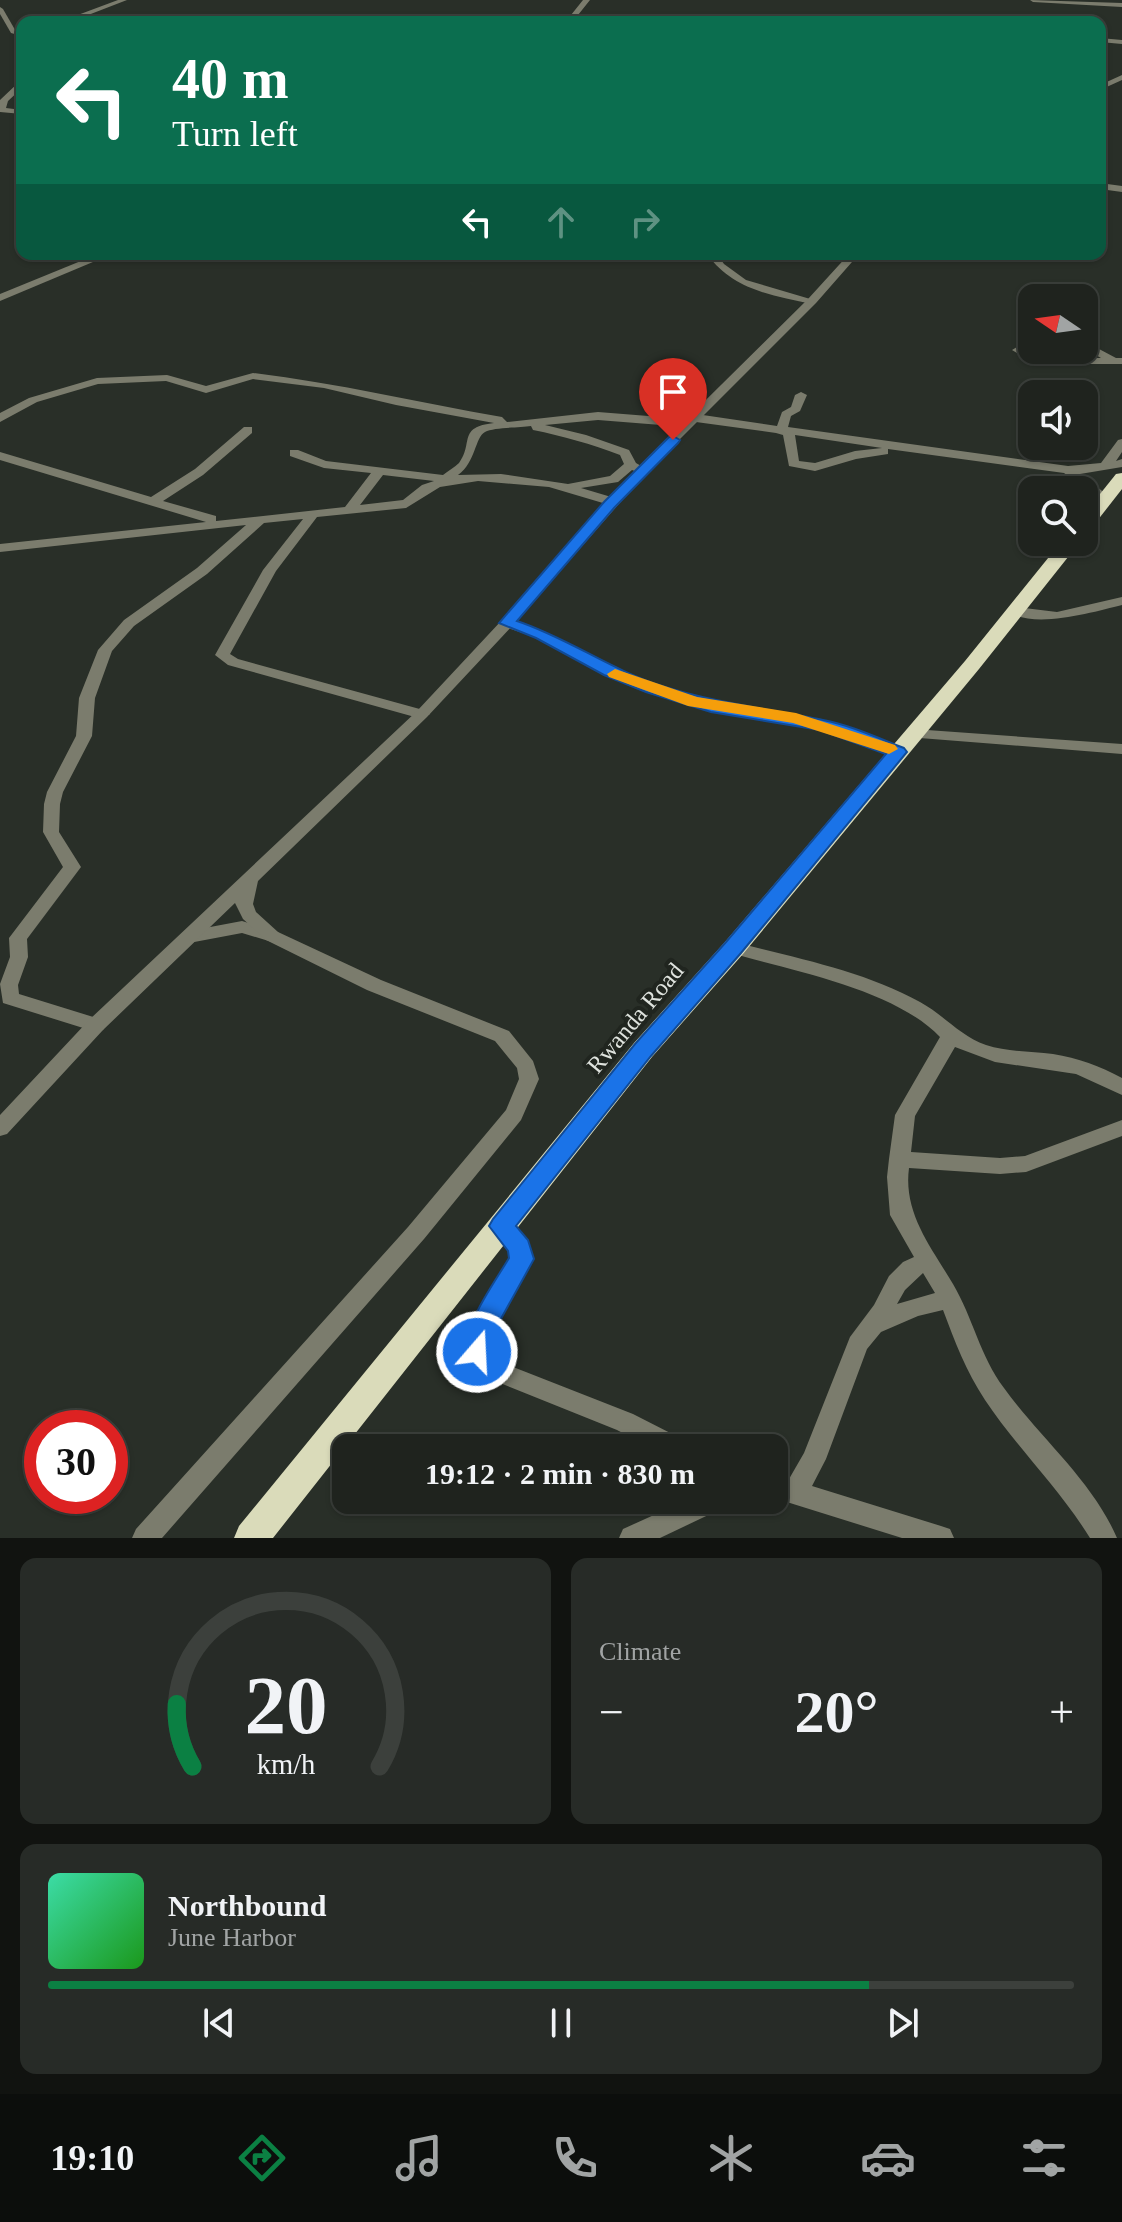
<!DOCTYPE html>
<meta charset="utf-8">
<style>
body{margin:0;font-family:"Times New Roman",serif;background:#272b27;color:#f1f3f6;height:100vh;display:flex;flex-direction:column;font-size:30px;white-space:nowrap}
*{box-sizing:border-box;margin:0}
p{font-size:26px;color:#a1a4a4}
.icon{flex:none;width:44px;height:44px;fill:none;stroke:currentColor;stroke-width:2;stroke-linecap:round;stroke-linejoin:round}
.map{position:relative;height:1538px;overflow:hidden}
.details{display:flex;flex-direction:column;gap:20px;padding:20px;background:#111310;flex:1}
.details>*{flex:none}
.hud{position:absolute;left:16px;top:16px;width:1090px;height:244px;border-radius:16px;box-shadow:0 2px 6px #0004,0 0 0 2px #3c403c;background:#0b6e4f;color:#fff;overflow:hidden}
.needle{width:52px;rotate:283deg}
.fabs{position:absolute;left:1018px;top:284px;display:grid;gap:16px}
.fabs a{display:grid;place-items:center;width:80px;height:80px;border-radius:16px;background:#1f231e;box-shadow:0 2px 6px #0004,0 0 0 2px #3c403c;font-size:40px}
.speed{position:absolute;left:24px;top:1410px;display:flex;gap:16px;font-size:40px;font-weight:700;text-align:center}
.speed>*{display:grid;place-content:center;width:104px;height:104px;border-radius:50%;background:#1f231e;box-shadow:0 2px 6px #0004,0 0 0 2px #3c403c;line-height:1}
.speed .limit{border:12px solid #d22;background:#fff;color:#111}
.pin{position:absolute;display:grid;place-items:center;width:68px;height:68px;color:#fff;margin:-82px -34px;border-radius:50% 50% 50% 0;rotate:-45deg;box-shadow:0 0 8px #0007}
.pin .icon{rotate:45deg}
.me{position:absolute;width:88px;margin:-44px;rotate:19deg;stroke-linejoin:round;filter:drop-shadow(0 0 6px #0008)}
.turn{display:flex;align-items:center;gap:28px;height:168px;padding:0 24px;font-size:36px}
.turn .icon{width:104px;height:104px;stroke-width:2.5}
.turn b{display:block;font-size:56px;line-height:68px}
.lanes{display:flex;align-items:center;height:76px;padding:0 24px;background:#0003;justify-content:center;gap:40px;direction:ltr}
.lanes .off{opacity:.35}
.big{font-size:60px;font-weight:700;line-height:1.1}
.details .tile{flex:1;display:flex;flex-direction:column;justify-content:center;gap:12px;min-width:0;padding:0 28px;border-radius:16px;background:#272b27}
.details .dial{align-items:center;gap:0}
.dial svg{height:208px;overflow:visible;fill:none;stroke:#3c403c;stroke-width:7;stroke-linecap:round;text-anchor:middle}
.dial text{fill:#f1f3f6;stroke:none}
.song{display:flex;align-items:center;gap:24px}
.cover{width:96px;height:96px;border-radius:12px;background:linear-gradient(135deg,hsl(160 70% 55%),hsl(120 70% 35%))}
.played{height:8px;border-radius:4px;background:linear-gradient(90deg,#0b8043 80%,#3c403c 80%)}
.keys{display:flex;justify-content:space-around;direction:ltr}
.heat{display:flex;justify-content:space-between;align-items:center;font-size:44px;direction:ltr}
.details .tiles{flex:1;display:grid;gap:20px;grid-template-columns:1fr 1fr}
.tile:last-child{grid-column:span 2}
.trip{position:absolute;left:332px;top:1434px;width:456px;height:80px;border-radius:16px;background:#1f231e;box-shadow:0 2px 6px #0004,0 0 0 2px #3c403c;font-weight:700;line-height:80px;text-align:center}
.tab-bar{display:flex;height:128px;justify-content:space-around;align-items:center;background:#0c0e0c;color:#a1a4a4}
.tab-bar .icon{width:56px;height:56px}
.tab-bar .selected{color:#0b8043}
.tab-bar b{font-size:36px;color:#f1f3f6}
.map>svg:first-child{display:block}
.lines{fill:none;stroke-linecap:round;stroke-linejoin:round}
.minor{fill:#7b7c6d;fill-rule:evenodd}
.tertiary{fill:#7b7c6d;fill-rule:evenodd}
.trunk{fill:#dadbba;fill-rule:evenodd}
.route{fill:#1a73e8;stroke:#114b97;stroke-width:2}
.slow{fill:#f59e0b}
.labels{text-anchor:middle;stroke-width:8;stroke-linejoin:round;paint-order:stroke}
.near-street-label{font-size:24px;fill:#dfe3de;stroke:#20251f}
</style>
<div class="map">
<svg width="1122" height="1538" viewBox="0 0 1122 1538">
<rect width="100%" height="100%" fill="#292f28"/>
<g class="lines">
<!-- minor -->
<g class="minor">
<polygon points="118,0 127,0 83,17 129,22 95,22 78,19 59,22"/>
<polygon points="583,0 590,0 578,15 589,22 581,22 571,15"/>
<polygon points="1030,0 1122,3 1122,7 1033,2"/>
<polygon points="0,7 3,9 18,35 11,33 0,14"/>
<polygon points="1100,38 1122,40 1122,44 1100,42"/>
<polygon points="19,82 22,82 22,88 8,101 6,108 22,110 22,114 0,112 0,100"/>
<polygon points="1100,183 1122,186 1122,192 1100,189"/>
<polygon points="98,254 112,254 0,301 0,294"/>
<path d="M707,254H717L724,264L746,280L817,301L812,304C771,295 733,290 707,254Z"/>
<polygon points="1084,341 1116,358 1122,358 1122,364 1085,364 1017,353 1012,350 1017,347 1085,358 1101,358 1084,348"/>
<path d="M253,373C337,383 419,403 502,417L507,422L598,412L661,417L696,414L777,426L782,412L791,407L795,395L801,392L807,395L800,411L791,416L788,427L1068,466L1101,463L1118,440L1122,439V452L1116,461L1122,459V467L1080,474L1110,497V503L1105,504L1064,473L888,449V454L856,459L815,471L789,466L783,435L776,433L696,422L661,425L598,420L545,425L586,435L629,450L636,463L648,470L642,474L632,470L618,482L581,488L618,499V505L613,506L549,487L478,481L440,487L406,508L317,517L276,571L230,654L238,659L427,711L430,714L422,719L228,665L215,655L263,570L303,519L264,523L207,574L134,626L112,651L95,698L92,736L63,792L60,804L59,832L81,867L27,939L28,957L18,985L19,994L103,1020L106,1025L103,1030L96,1032L3,1003L0,984L10,957L9,938L63,867L43,832L44,804L47,792L76,736L79,698L98,650L124,620L197,568L246,525L0,552V544L206,522L0,460V452L151,497L195,469L244,427H252V433L203,475L163,501L216,516V521L345,507L371,473L324,468L290,456V450H298L326,461L443,475C448,471 455,467 459,463C474,443 457,427 494,423L396,405L324,388L253,379L206,393L166,381L98,384L37,402L0,422V413L29,398L97,378L167,375L206,386ZM531,426L533,430C563,436 591,444 620,455L624,464L610,476L568,484L501,474L458,475C476,462 475,437 485,432C494,427 520,428 531,426ZM795,435L882,448L855,451L815,463L799,461ZM383,475L434,481L422,485L403,500L360,505Z"/>
<path d="M1122,597V605C1093,612 1033,630 1008,611L1015,607L1057,612Z"/>
<path d="M507,619C560,633 605,667 657,686C711,705 767,709 823,720C850,726 878,739 904,749L906,752L898,757L821,729L711,711L647,692L605,675L537,638L502,626L500,623Z"/>
<polygon points="913,729 1122,744 1122,754 907,737 905,734"/>
<polygon points="242,921 278,932 281,936 278,940 272,942 242,933 189,943 183,941 180,937 183,933 189,931"/>
<path d="M734,942C796,958 864,971 920,1002C944,1015 960,1036 986,1045C1007,1052 1031,1051 1053,1054C1078,1058 1100,1066 1122,1078V1095L1076,1074L995,1062L955,1047L915,1116L911,1152L1000,1158L1025,1156L1122,1120V1136L1026,1172L1000,1174L909,1168C903,1213 931,1247 953,1284C973,1318 980,1356 1004,1388C1040,1438 1092,1480 1117,1538H1090C1059,1488 1017,1448 985,1400C966,1371 955,1342 943,1310L918,1316L881,1332L867,1349L826,1459L812,1486L941,1526L950,1529L954,1538H902L774,1498V1474L789,1479L804,1453L850,1337L874,1305L889,1276L903,1262L914,1257L890,1215L887,1177L889,1159L895,1115L940,1037C893,988 791,971 728,952L725,948L728,944ZM923,1273L935,1293L897,1304L905,1290Z"/>
<path d="M501,1217C518,1223 529,1242 533,1259C518,1289 483,1323 493,1359L633,1414L684,1440L687,1448H651L617,1430L475,1373C455,1330 491,1294 511,1258L509,1251L490,1226L493,1220Z"/>
<polygon points="687,1500 726,1500 723,1508 660,1538 619,1538 623,1529"/>
</g>
<!-- tertiary -->
<g class="tertiary">
<polygon points="1122,75 1122,80 1100,90 1100,85"/>
<polygon points="849,254 859,254 816,303 646,473 512,626 427,717 258,881 253,904 256,912 278,932 381,980 509,1031 533,1061 539,1079 521,1120 424,1239 162,1538 132,1538 136,1529 408,1227 506,1110 519,1079 517,1068 495,1041 367,990 266,940 243,919 235,903 103,1030 7,1134 0,1136 0,1115 89,1020 417,711 502,620 638,467 808,299"/>
</g>
<!-- trunk -->
<g class="trunk">
<polygon points="1122,473 1122,489 1090,530 1084,531 1084,514 1116,474"/>
<polygon points="1061,542 1080,542 979,669 743,954 652,1057 273,1538 234,1538 239,1526 634,1043 725,942 965,661"/>
</g>
</g>
<!-- route -->
<path class="route" d="M673,436L680,440L678,443L614,508L517,621C568,638 611,670 662,686C715,703 769,709 823,720C850,725 878,738 904,748L907,752L741,953L651,1056L516,1226L528,1240L534,1259L492,1335L487,1360L477,1364L468,1360C456,1334 495,1282 509,1258L508,1251L489,1226L493,1219L635,1044L726,942L886,754L820,730L711,712L646,692L604,675L536,638L499,623L604,502L669,437Z"/>
<!-- slow -->
<polygon class="slow" points="615,669 697,697 796,713 895,745 898,749 889,754 793,723 688,706 609,677 607,674"/>
<g class="labels">
<!-- near-street labels -->
<g class="near-street-label">
<text transform="translate(635 1018) rotate(-50)" y="8">Rwanda Road</text>
</g>
</g>
</svg>
<div class="fabs">
<a><svg class="needle" viewBox="-14 -14 28 28"><path d="M0-13l5 13h-10z" fill="#e53935"/><path d="M0 13l5-13h-10z" fill="#a1a4a4"/></svg></a>
<a><svg class="icon" aria-label="sound" viewBox="0 0 24 24"><path d="M4 9h4l5-4v14l-5-4H4zM17 9q2 3 0 6"/></svg></a>
<a><svg class="icon" aria-label="search" viewBox="0 0 24 24"><circle cx="10" cy="10" r="6"/><path d="M15 15l6 6"/></svg></a>
</div>
<div class="speed"><div class="limit">30</div></div>
<div class="pin" style="left:673px;top:440px;background:#d93025"><svg class="icon" aria-label="arrive" viewBox="0 0 24 24"><path d="M6 21V4h12l-3 4 3 4H6"/></svg></div>
<svg class="me" style="left:477px;top:1352px" viewBox="-20 -20 40 40"><circle r="17" fill="#1a73e8" stroke="#fff" stroke-width="3"/><path d="M0-11L8 9 0 5-8 9z" fill="#fff"/></svg>
<div class="trip">19:12 · 2 min · 830 m</div>
<div class="hud">
<div class="turn"><svg class="icon" aria-label="left" viewBox="0 0 24 24"><path d="M17 20v-9H6M10 6l-5 5 5 5"/></svg><div><b>40 m</b>Turn left</div></div>
<div class="lanes"><svg class="icon" aria-label="left" viewBox="0 0 24 24"><path d="M17 20v-9H6M10 6l-5 5 5 5"/></svg><svg class="icon off" aria-label="ahead" viewBox="0 0 24 24"><path d="M12 20V5M6 11l6-6 6 6"/></svg><svg class="icon off" aria-label="right" viewBox="0 0 24 24"><path d="M7 20v-9h11M14 6l5 5-5 5"/></svg></div>
</div>
</div>
<section class="details">
<div class="tiles">
<div class="tile dial"><svg viewBox="0 0 100 80">
<path d="M14 69A42 42 0 1 1 86 69"/>
<path d="M14 69A42 42 0 0 1 8 45" stroke="#0b8043"/>
<text x="50" y="56" font-size="32" font-weight="700">20</text>
<text x="50" y="72" font-size="11">km/h</text>
</svg></div>
<div class="tile"><p>Climate</p>
<div class="heat"><a>−</a><b class="big">20°</b><a>+</a></div>
</div>
<div class="tile">
<div class="song"><i class="cover"></i><div><b>Northbound</b><p>June Harbor</p></div></div>
<div class="played"></div>
<div class="keys"><svg class="icon" aria-label="previous" viewBox="0 0 24 24"><path d="M18 5L8 12l10 7zM5 5v14"/></svg><svg class="icon" aria-label="pause" viewBox="0 0 24 24"><path d="M8 5v14M16 5v14"/></svg><svg class="icon" aria-label="next" viewBox="0 0 24 24"><path d="M6 5l10 7-10 7zM19 5v14"/></svg></div>
</div>
</div>
</section>
<nav class="tab-bar">
<b>19:10</b>
<svg class="icon selected" aria-label="directions" viewBox="0 0 24 24"><path d="M12 3l9 9-9 9-9-9zM9 14v-3h6M13 9l2 2-2 2"/></svg>
<svg class="icon" aria-label="music" viewBox="0 0 24 24"><path d="M9 18V5l10-2v13"/><circle cx="6" cy="18" r="3"/><circle cx="16" cy="16" r="3"/></svg>
<svg class="icon" aria-label="phone" viewBox="0 0 24 24"><path d="M5 4h4l2 5-3 2q2 4 5 5l2-3 5 2v4C11 20 4 13 5 4z"/></svg>
<svg class="icon" aria-label="climate" viewBox="0 0 24 24"><path d="M12 3v18M4 7l16 10M4 17L20 7"/></svg>
<svg class="icon" aria-label="car" viewBox="0 0 24 24"><path d="M5 17H2v-5l4-1 3-4h7l3 4 3 1v5h-3M9 17h6M6 11h13"/><circle cx="7" cy="17" r="2"/><circle cx="17" cy="17" r="2"/></svg>
<svg class="icon" aria-label="filters" viewBox="0 0 24 24"><path d="M4 7h16M4 17h16"/><circle cx="9" cy="7" r="2"/><circle cx="15" cy="17" r="2"/></svg>
</nav>
